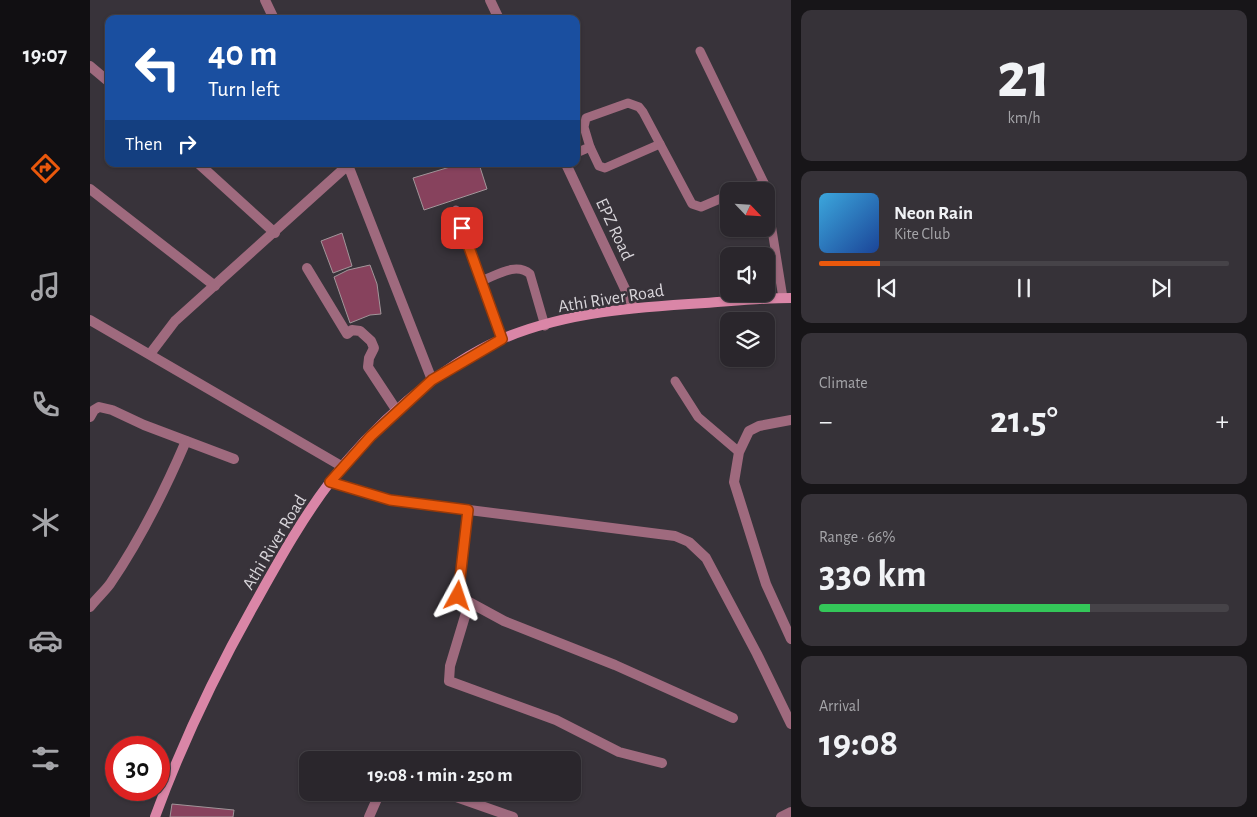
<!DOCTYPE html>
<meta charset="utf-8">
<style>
body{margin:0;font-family:"Alegreya Sans",sans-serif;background:#363238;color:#f1f3f6;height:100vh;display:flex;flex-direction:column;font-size:19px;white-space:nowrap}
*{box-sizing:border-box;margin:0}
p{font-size:16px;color:#a5a5a9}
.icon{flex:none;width:28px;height:28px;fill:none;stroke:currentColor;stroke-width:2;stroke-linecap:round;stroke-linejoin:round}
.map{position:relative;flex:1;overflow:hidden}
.side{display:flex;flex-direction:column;gap:10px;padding:10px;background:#171518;width:466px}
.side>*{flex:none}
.guide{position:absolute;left:15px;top:15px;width:475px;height:152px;border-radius:10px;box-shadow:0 1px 4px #0004,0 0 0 1px #464348;background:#1a4fa0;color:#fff;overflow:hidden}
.needle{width:32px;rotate:115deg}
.controls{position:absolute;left:630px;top:182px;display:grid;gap:10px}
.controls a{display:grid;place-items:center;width:55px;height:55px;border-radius:10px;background:#2a262c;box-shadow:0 1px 4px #0004,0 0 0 1px #464348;font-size:25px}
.speed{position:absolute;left:15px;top:736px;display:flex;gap:10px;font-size:25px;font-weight:700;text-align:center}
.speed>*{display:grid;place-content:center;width:65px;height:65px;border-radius:50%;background:#2a262c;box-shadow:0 1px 4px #0004,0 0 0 1px #464348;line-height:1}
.speed .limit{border:8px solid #d22;background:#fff;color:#111}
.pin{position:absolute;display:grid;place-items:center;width:42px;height:42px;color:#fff;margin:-21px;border-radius:10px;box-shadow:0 2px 8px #0006}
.me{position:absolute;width:55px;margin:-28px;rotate:5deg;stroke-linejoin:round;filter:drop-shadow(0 0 4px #0008)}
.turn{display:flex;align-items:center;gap:18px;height:105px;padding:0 20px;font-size:22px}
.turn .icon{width:65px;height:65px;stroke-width:2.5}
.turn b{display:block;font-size:35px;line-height:42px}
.then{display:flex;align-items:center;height:48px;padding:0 20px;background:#0003;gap:10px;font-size:19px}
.big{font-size:38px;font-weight:700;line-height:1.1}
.side .card{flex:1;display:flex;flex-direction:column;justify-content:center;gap:8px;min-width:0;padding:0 18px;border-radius:10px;background:#363238}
.side .dial{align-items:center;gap:0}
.dial b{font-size:65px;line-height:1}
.song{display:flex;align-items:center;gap:15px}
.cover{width:60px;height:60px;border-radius:8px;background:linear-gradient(135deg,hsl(200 70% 55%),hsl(220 70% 35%))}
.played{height:5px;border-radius:2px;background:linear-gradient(90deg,#ea580c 15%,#464348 15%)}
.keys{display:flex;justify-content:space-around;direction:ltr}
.heat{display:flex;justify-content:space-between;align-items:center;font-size:28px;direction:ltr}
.charge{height:8px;border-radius:4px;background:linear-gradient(90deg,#34c759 66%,#464348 0)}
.trip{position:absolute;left:209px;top:751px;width:282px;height:50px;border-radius:10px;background:#2a262c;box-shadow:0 1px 4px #0004,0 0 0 1px #464348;font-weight:700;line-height:50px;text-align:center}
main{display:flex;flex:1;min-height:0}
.tab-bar{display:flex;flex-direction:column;width:90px;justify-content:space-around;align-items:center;background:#110f12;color:#a5a5a9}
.tab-bar .icon{width:35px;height:35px}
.tab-bar .selected{color:#ea580c}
.tab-bar b{font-size:22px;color:#f1f3f6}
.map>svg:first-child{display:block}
.building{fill:#87425d;stroke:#a2969a}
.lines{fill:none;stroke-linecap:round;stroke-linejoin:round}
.service{stroke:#9f6a7e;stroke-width:9}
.minor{stroke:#9f6a7e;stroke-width:10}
.secondary{stroke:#da86a7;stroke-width:10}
.route-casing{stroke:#983908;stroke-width:12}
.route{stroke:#ea580c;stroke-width:9}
.labels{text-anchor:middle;stroke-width:5;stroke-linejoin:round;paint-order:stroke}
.street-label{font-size:18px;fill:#d8d5da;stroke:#38333a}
</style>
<main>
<nav class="tab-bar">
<b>19:07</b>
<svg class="icon selected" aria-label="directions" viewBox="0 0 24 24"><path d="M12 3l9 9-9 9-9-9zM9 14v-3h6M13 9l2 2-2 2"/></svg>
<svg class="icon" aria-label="music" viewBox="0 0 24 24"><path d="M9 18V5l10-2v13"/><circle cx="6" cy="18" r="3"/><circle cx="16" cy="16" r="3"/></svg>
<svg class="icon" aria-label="phone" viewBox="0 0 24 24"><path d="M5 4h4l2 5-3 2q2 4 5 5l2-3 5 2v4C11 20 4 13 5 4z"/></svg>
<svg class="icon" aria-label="climate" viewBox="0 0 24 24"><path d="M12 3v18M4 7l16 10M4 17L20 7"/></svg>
<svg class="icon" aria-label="car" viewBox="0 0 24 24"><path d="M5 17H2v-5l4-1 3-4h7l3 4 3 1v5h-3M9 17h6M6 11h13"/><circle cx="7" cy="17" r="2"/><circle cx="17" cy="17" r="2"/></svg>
<svg class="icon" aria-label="filters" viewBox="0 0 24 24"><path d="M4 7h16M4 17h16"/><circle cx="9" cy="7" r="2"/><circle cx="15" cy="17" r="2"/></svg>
</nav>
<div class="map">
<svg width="701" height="817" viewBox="0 0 701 817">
<rect width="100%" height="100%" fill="#38333a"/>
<!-- building -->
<g class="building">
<polygon points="370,164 389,164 397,189 334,210 323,178"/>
<polygon points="252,233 262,266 243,273 231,241"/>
<polygon points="280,265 287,284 291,314 280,315 260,323 244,277 258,270"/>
<polygon points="82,804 144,810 143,817 80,817"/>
</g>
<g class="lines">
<!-- service -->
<g class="service">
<polyline points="610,51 674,183"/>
<polyline points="500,147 509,166 515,168 570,144"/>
<polyline points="486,153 500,147 494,127 496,118 538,103 549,107 553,112 602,204 611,207 639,195"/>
<polyline points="648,191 674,183 675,189"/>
<polyline points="676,193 693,298"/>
<polyline points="366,210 412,339"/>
<path d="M391,281C407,275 426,262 440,274L455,326"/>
<polyline points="585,381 608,417 649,452"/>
</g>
<!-- minor -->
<g class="minor">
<polyline points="175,0 184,19"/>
<polyline points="400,0 409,19"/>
<polyline points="0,66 19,82"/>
<polyline points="109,164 185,233"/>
<polyline points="476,164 544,308"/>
<polyline points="0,189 125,286"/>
<polyline points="217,268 257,334 262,330 270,331 281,341 284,348 279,358 278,367 307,411"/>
<polyline points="0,320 253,467"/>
<polyline points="60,354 85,321 258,165 342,380"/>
<polyline points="0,417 4,410 9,407 22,410 54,425 144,459"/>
<polyline points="701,420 669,426 659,431 649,452 644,482 676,584 701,639"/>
<polyline points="240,482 300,500 585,536 599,542 616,558 667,654 701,724"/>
<polyline points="378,510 368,596 414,621 525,665 643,718"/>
<polyline points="379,603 360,666 359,681 466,720 529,752 572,763"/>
<path d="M0,607C6,599 14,592 20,584C50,540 75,490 96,441"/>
<polyline points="352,792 423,817"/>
<polyline points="279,817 290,792"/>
<polyline points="691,817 701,812"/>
</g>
<!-- secondary -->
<path class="secondary" d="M65,817C92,743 125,674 164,605C187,564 211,520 240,482C280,429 350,365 412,339C475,312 547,307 615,303C644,301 672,298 701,298"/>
</g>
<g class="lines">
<!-- route casing -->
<g class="route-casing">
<polyline id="route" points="368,596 378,510 300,500 240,482 281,436 342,380 412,339 372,228"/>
</g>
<!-- route -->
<use href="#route" class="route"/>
</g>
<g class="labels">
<!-- street labels -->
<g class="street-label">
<text transform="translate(525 229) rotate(65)" y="6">EPZ Road</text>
<text transform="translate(521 298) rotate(-9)" y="6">Athi River Road</text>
<text transform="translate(184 542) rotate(-59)" y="6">Athi River Road</text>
</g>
</g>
</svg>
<div class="controls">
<a><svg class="needle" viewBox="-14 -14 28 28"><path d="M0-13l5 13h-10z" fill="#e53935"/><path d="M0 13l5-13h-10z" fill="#a5a5a9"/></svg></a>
<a><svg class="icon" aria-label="sound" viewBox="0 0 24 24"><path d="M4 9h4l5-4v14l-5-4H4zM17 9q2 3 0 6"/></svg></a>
<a><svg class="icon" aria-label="layers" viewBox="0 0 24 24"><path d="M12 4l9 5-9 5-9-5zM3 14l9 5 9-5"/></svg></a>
</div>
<div class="speed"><div class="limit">30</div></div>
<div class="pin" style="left:372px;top:228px;background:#d93025"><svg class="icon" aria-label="arrive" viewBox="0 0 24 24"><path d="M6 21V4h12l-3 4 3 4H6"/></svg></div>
<svg class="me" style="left:368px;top:596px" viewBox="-20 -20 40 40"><path d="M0-17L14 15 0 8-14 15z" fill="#ea580c" stroke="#fff" stroke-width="4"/></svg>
<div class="trip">19:08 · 1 min · 250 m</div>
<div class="guide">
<div class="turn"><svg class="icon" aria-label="left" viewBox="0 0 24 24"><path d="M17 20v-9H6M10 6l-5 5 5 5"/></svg><div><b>40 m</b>Turn left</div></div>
<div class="then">Then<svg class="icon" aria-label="right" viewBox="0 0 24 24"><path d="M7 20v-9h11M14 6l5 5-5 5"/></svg></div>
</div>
</div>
<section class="side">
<div class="card dial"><b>21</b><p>km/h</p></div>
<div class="card">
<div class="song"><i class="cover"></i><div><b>Neon Rain</b><p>Kite Club</p></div></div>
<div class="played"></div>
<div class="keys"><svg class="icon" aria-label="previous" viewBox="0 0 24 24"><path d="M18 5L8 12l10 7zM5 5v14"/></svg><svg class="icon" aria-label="pause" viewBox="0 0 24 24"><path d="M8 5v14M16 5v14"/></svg><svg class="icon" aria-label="next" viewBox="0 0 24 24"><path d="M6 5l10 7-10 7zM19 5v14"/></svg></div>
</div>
<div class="card"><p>Climate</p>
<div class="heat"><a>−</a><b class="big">21.5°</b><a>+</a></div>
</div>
<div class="card"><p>Range · 66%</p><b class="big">330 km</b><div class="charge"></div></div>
<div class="card"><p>Arrival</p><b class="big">19:08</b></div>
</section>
</main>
